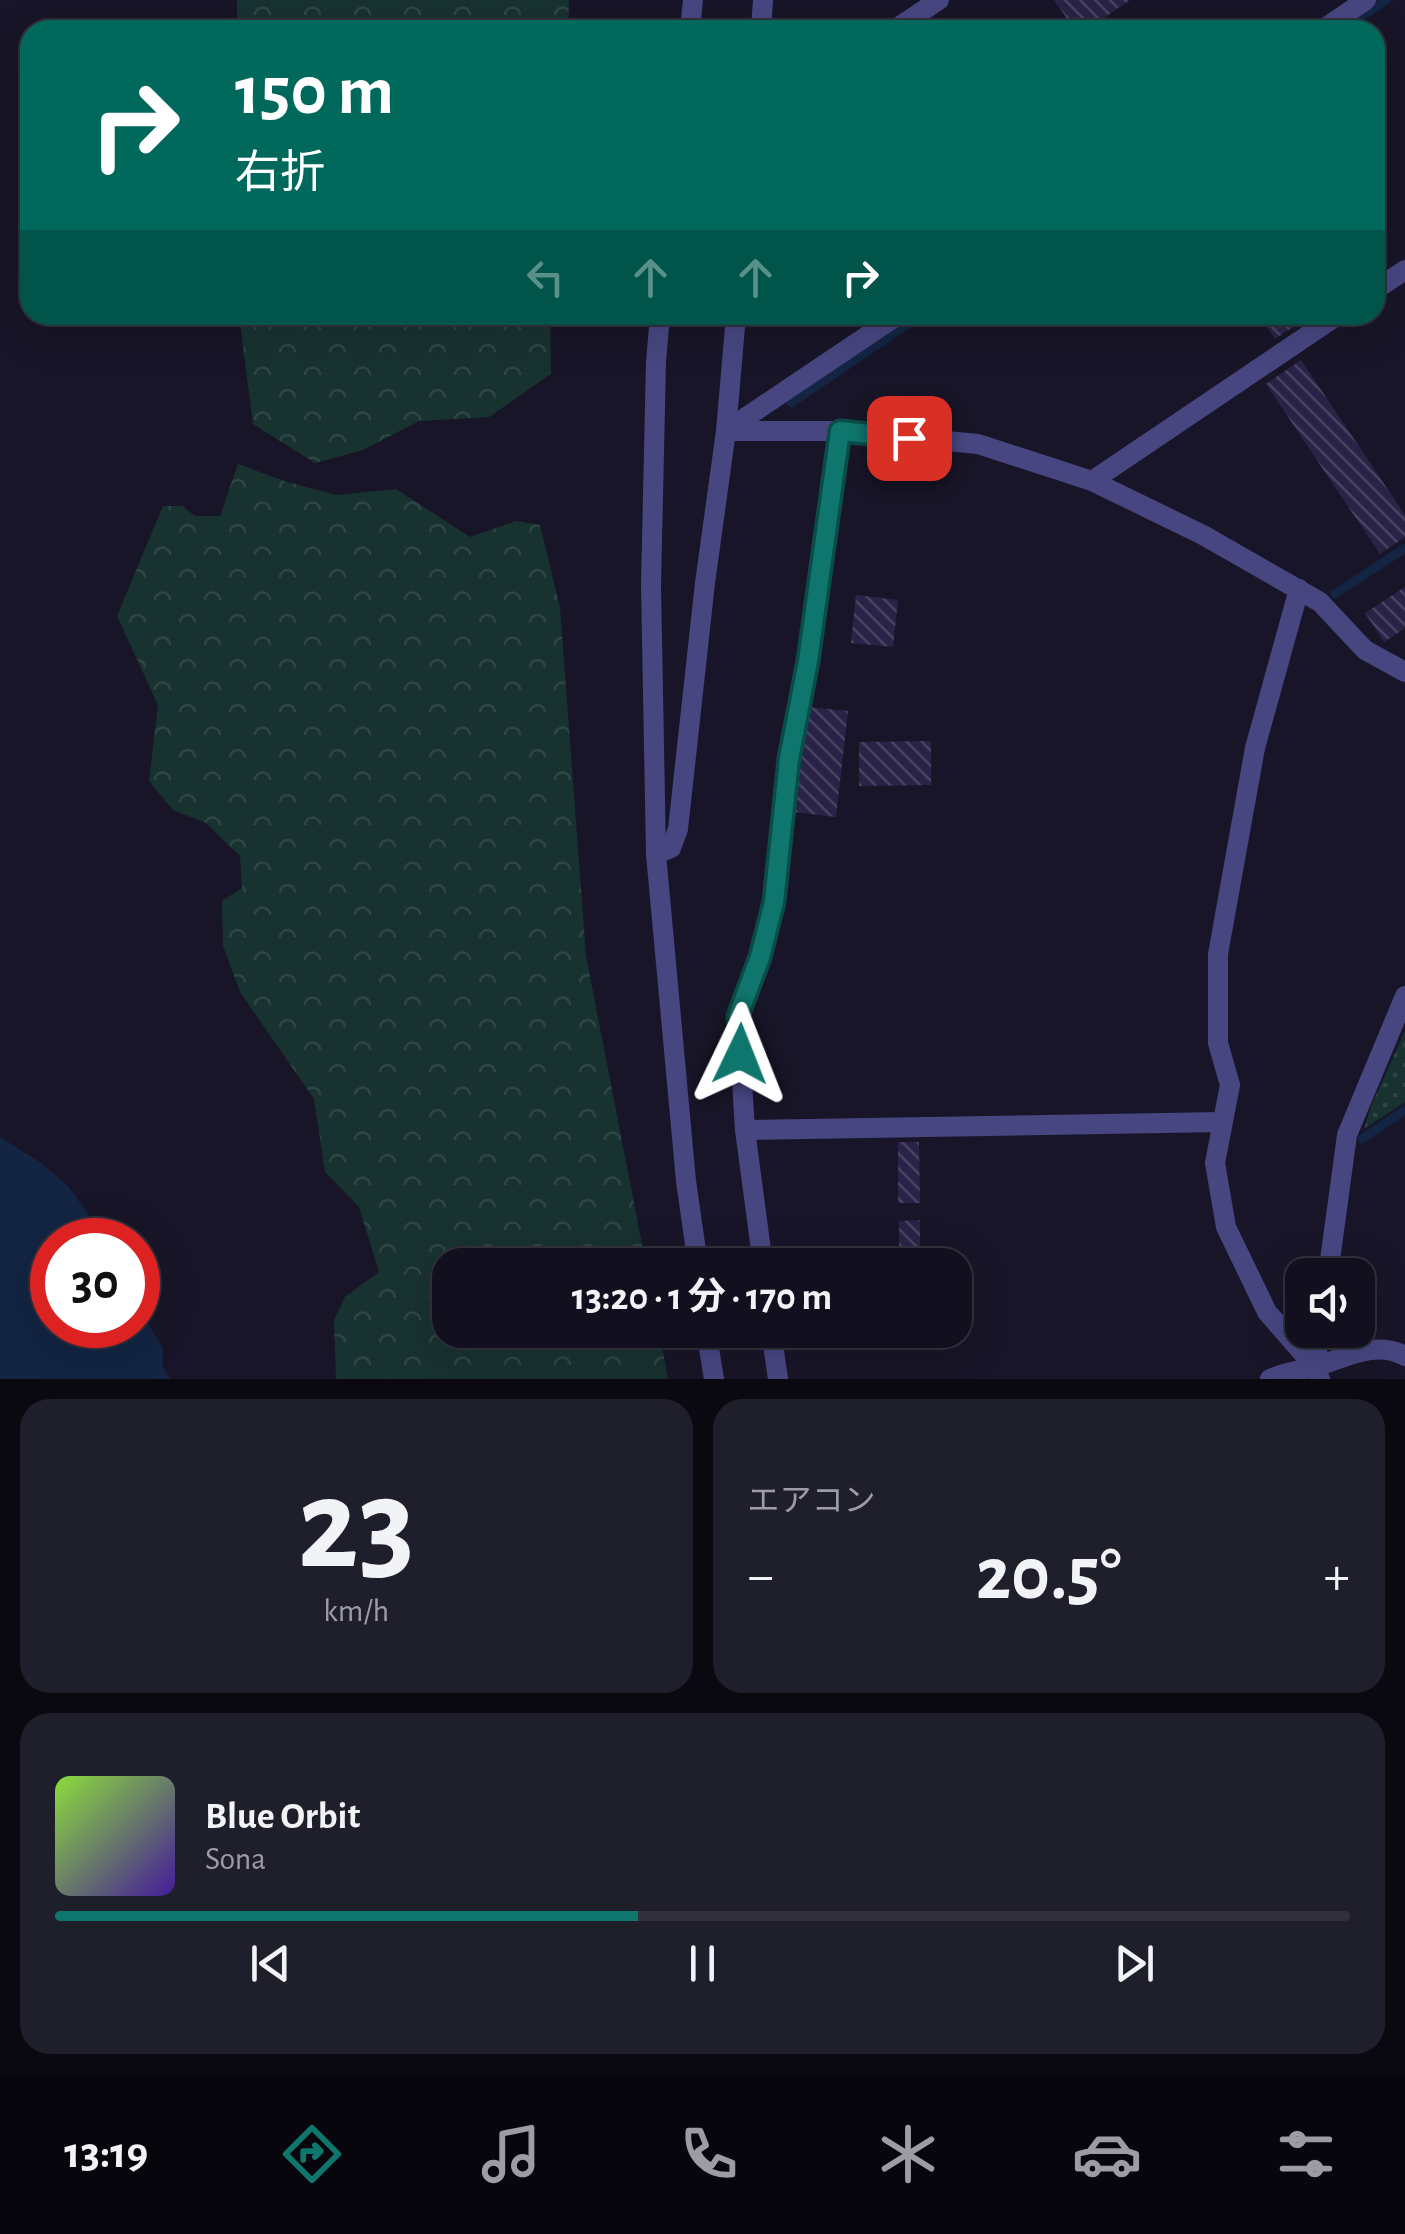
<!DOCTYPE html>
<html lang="ja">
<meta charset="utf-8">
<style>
body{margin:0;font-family:"Alegreya Sans","Noto Sans JP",sans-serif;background:#1f1e2b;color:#f1f3f6;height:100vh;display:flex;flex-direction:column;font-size:38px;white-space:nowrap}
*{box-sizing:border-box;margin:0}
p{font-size:32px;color:#9c9da4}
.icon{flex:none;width:55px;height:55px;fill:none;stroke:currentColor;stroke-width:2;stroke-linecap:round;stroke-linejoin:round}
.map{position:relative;height:1379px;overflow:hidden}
.details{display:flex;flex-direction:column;gap:20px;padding:20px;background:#0a0910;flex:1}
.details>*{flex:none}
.banner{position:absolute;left:20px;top:20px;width:1365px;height:305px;border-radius:30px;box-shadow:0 10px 40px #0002,0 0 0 2px #31303c;background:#00695c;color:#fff;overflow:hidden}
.buttons{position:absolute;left:1285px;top:1258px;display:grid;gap:20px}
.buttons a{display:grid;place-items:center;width:90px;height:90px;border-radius:20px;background:#12101e;box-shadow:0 10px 40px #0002,0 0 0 2px #31303c;font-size:50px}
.speed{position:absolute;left:30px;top:1218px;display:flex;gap:20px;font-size:50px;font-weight:700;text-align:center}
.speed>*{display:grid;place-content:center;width:130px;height:130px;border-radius:50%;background:#12101e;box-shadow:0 10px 40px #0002,0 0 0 2px #31303c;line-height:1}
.speed .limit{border:15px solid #d22;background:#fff;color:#111}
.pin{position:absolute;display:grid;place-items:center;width:85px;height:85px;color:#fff;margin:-42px;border-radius:20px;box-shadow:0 5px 15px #0006}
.me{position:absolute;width:110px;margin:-55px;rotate:2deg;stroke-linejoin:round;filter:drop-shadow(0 0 8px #0008)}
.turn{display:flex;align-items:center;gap:35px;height:210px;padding:0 50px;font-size:45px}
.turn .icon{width:130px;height:130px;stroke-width:2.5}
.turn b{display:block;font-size:70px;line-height:85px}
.lanes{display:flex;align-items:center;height:95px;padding:0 50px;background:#0003;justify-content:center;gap:50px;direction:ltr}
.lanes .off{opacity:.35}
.big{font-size:75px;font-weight:700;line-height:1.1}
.details .widget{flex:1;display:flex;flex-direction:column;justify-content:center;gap:15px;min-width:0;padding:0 35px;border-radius:30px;background:#1f1e2b}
.details .dial{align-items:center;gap:0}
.dial b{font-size:130px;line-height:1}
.song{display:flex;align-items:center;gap:30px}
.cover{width:120px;height:120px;border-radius:15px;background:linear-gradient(135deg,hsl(90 70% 55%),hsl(260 70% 35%))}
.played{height:10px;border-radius:5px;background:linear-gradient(90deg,#0f766e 45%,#31303c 45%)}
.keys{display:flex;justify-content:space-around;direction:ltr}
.heat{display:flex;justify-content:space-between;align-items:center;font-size:55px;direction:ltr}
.details .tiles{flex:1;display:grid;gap:20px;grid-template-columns:1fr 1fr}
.widget:last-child{grid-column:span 2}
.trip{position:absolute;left:432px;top:1248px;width:540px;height:100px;border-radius:30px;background:#12101e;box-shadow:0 10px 40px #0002,0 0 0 2px #31303c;font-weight:700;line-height:100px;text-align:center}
.dock{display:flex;height:160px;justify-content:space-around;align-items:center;background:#07060c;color:#9c9da4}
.dock .icon{width:70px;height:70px}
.dock .current{color:#0f766e}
.dock b{font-size:45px;color:#f1f3f6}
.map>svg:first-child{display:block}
.green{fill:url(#green-dots)}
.forest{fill:url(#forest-crowns)}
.water{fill:#132543}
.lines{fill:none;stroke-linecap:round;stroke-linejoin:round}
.stream{stroke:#132543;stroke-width:9}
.building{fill:url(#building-back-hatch)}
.street{stroke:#474681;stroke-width:20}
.route-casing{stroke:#0a4d48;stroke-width:25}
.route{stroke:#0f766e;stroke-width:18}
</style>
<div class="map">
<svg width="1405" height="1379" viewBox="0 0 1405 1379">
<defs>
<pattern id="green-dots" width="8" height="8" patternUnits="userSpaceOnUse" patternTransform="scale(2.5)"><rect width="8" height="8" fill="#183230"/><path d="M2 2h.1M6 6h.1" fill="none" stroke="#2e4645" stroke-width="1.8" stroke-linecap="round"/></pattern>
<pattern id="forest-crowns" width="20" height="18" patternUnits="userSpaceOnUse" patternTransform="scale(2.5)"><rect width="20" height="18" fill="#183230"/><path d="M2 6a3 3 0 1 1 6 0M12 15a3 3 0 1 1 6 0" fill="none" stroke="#2e4645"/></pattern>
<pattern id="building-back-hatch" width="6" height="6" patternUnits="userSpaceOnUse" patternTransform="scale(2.5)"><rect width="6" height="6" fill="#2a2347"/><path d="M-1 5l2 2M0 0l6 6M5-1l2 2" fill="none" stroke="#494362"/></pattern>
</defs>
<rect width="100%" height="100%" fill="#181528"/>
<!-- green -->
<polygon class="green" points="1405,1031 1405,1102 1364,1129 1371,1106"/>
<!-- forest -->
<g class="forest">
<polygon points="237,0 569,0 568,30 237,30"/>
<polygon points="239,315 550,315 551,374 489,417 419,421 363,450 315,463 253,424"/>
<polygon points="238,464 287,482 337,495 396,489 470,537 516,521 540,525 560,608 586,956 646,1265 450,1265 450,1330 659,1330 668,1379 336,1379 334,1320 345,1297 379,1272 359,1207 325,1172 314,1099 240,992 223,946 222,901 242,888 240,856 206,823 173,810 149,781 158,705 117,616 163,506 182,506 195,516 220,516"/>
</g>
<!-- water -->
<polygon class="water" points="0,1137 40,1162 68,1186 107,1240 52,1240 52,1325 138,1325 138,1286 143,1315 163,1349 163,1367 170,1379 0,1379"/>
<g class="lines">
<!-- stream -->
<g class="stream">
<polyline points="1342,30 1386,0"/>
<polyline points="791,403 921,315"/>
<polyline points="1335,594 1405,548"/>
<polyline points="1362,1139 1405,1110"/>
</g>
</g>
<!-- building -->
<g class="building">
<polygon points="1054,0 1130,0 1086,30 1075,30"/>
<polygon points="1259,315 1285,315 1293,327 1275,339"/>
<polygon points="1301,360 1405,515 1405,537 1380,554 1266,384"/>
<polygon points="1405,587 1405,628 1384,642 1365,613"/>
<polygon points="856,595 898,600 893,647 851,643"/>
<polygon points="808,707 848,711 836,817 795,812"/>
<polygon points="931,741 931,785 859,786 859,742"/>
<polygon points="898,1142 919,1142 920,1203 898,1203"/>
<polygon points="920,1220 920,1265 899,1265 899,1221"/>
</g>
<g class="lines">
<!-- street -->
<g class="street">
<polyline points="690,30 693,0"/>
<polyline points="761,30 763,0"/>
<polyline points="894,30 939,0"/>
<polyline points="1322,30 1366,0"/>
<polyline points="1375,290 1405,270"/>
<polyline points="660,315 656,362 651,585 656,854 686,1181 698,1265"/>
<polyline points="727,430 898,315"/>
<polyline points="726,431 839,431 978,444 1092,481 1203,535 1320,602 1365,650 1405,672"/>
<polyline points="1092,481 1338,315"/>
<polyline points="1299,589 1255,748 1218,954 1218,1043 1230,1085 1215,1163 1226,1227 1267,1312 1315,1367 1320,1379"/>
<polyline points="656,854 671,848 678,829 705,583 726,431 736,315"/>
<polyline points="745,1130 1222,1122"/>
<polyline points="763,1265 745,1130 738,1015 760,957 774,903 789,759 808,661 839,431"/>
<polyline points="1328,1275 1347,1135 1405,996"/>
<polyline points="706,1330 714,1379"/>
<polyline points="771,1330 778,1379"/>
<polyline points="1315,1367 1320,1330"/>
<path d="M1270,1379C1286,1372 1302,1370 1318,1366C1347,1357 1376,1340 1405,1356"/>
</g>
</g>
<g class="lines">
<!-- route casing -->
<g class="route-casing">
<polyline id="route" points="740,1054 738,1016 760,957 774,902 789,759 808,661 840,431 909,438"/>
</g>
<!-- route -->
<use href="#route" class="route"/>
</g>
</svg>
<div class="buttons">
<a><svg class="icon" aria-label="sound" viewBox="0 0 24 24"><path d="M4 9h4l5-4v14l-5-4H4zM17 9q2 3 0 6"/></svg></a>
</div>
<div class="speed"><div class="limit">30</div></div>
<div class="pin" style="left:909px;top:438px;background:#d93025"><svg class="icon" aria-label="arrive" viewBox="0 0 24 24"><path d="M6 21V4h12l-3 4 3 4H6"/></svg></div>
<svg class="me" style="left:740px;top:1054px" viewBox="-20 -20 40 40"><path d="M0-17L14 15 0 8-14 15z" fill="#0f766e" stroke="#fff" stroke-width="4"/></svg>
<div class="trip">13:20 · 1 分 · 170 m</div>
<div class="banner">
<div class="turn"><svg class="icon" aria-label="right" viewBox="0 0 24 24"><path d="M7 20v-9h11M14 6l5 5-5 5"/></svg><div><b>150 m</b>右折</div></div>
<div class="lanes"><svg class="icon off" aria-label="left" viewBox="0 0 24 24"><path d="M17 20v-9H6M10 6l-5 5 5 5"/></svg><svg class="icon off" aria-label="ahead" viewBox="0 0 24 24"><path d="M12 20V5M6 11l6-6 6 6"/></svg><svg class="icon off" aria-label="ahead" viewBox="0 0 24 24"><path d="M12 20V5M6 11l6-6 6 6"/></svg><svg class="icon" aria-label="right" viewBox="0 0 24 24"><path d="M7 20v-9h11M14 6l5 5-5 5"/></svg></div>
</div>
</div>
<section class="details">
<div class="tiles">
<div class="widget dial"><b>23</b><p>km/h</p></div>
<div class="widget"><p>エアコン</p>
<div class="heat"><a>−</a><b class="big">20.5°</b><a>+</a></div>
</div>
<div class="widget">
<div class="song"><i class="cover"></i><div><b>Blue Orbit</b><p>Sona</p></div></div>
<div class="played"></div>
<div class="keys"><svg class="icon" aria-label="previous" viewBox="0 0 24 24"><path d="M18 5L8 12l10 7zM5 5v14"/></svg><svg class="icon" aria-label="pause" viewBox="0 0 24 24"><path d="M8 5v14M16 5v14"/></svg><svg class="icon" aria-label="next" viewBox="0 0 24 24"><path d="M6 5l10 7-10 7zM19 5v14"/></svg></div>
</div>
</div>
</section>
<nav class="dock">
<b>13:19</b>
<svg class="icon current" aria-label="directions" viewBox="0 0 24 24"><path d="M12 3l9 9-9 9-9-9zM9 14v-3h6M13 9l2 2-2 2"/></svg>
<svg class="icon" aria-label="music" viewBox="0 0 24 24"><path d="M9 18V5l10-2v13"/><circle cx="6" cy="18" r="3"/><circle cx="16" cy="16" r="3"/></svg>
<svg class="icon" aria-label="phone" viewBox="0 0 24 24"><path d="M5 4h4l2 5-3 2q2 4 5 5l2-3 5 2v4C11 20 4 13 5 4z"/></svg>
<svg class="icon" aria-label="climate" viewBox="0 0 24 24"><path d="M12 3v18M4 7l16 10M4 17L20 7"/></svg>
<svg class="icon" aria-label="car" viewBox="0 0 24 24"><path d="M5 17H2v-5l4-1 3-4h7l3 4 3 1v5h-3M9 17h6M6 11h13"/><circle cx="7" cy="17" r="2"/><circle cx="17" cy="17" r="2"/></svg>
<svg class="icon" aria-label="filters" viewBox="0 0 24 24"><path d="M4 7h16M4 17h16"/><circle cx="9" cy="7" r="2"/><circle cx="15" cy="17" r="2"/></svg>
</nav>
